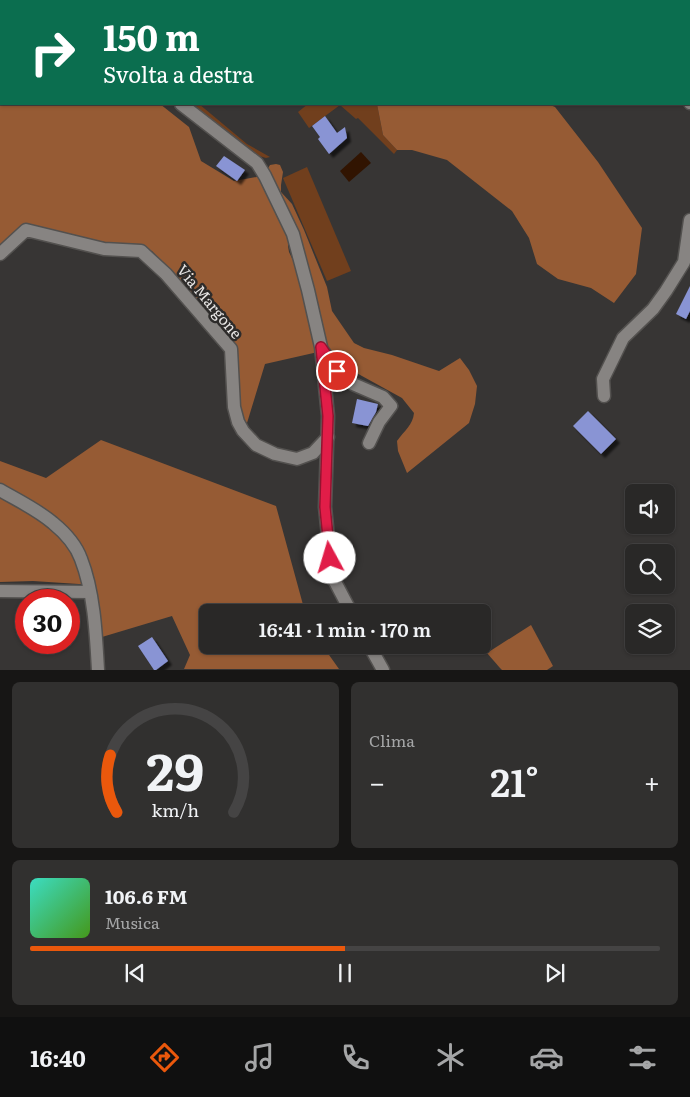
<!DOCTYPE html>
<html lang="it">
<meta charset="utf-8">
<style>
body{margin:0;font-family:Literata,serif;background:#31302f;color:#f1f3f6;height:100vh;display:flex;flex-direction:column;font-size:19px;white-space:nowrap}
*{box-sizing:border-box;margin:0}
p{font-size:16px;color:#a5a6a7}
.icon{flex:none;width:28px;height:28px;fill:none;stroke:currentColor;stroke-width:2;stroke-linecap:round;stroke-linejoin:round}
.map{position:relative;height:670px;overflow:hidden}
.details{display:flex;flex-direction:column;gap:12px;padding:12px;background:#171615;flex:1}
.details>*{flex:none}
.guide{position:absolute;left:0px;top:0px;width:690px;height:105px;box-shadow:0 1px 4px #0004,0 0 0 1px #454444;background:#0b6e4f;color:#fff;overflow:hidden}
.buttons{position:absolute;left:625px;top:484px;display:grid;gap:10px}
.buttons a{display:grid;place-items:center;width:50px;height:50px;border-radius:8px;background:#292827;box-shadow:0 1px 4px #0004,0 0 0 1px #454444;font-size:25px}
.speed{position:absolute;left:15px;top:589px;display:flex;gap:10px;font-size:25px;font-weight:700;text-align:center}
.speed>*{display:grid;place-content:center;width:65px;height:65px;border-radius:50%;background:#292827;box-shadow:0 1px 4px #0004,0 0 0 1px #454444;line-height:1}
.speed .limit{border:8px solid #d22;background:#fff;color:#111}
.pin{position:absolute;display:grid;place-items:center;width:42px;height:42px;color:#fff;margin:-21px;border:2px solid #fff;border-radius:50%;box-shadow:0 1px 5px #0007}
.me{position:absolute;width:55px;margin:-28px;rotate:354deg;stroke-linejoin:round;filter:drop-shadow(0 0 4px #0008)}
.turn{display:flex;align-items:center;gap:18px;height:105px;padding:0 20px;font-size:22px}
.turn .icon{width:65px;height:65px;stroke-width:2.5}
.turn b{display:block;font-size:35px;line-height:42px}
.big{font-size:38px;font-weight:600;line-height:1.1}
.details .tile{flex:1;display:flex;flex-direction:column;justify-content:center;gap:8px;min-width:0;padding:0 18px;border-radius:8px;background:#31302f}
.details .dial{align-items:center;gap:0}
.dial svg{height:130px;overflow:visible;fill:none;stroke:#454444;stroke-width:7;stroke-linecap:round;text-anchor:middle}
.dial text{fill:#f1f3f6;stroke:none}
.song{display:flex;align-items:center;gap:15px}
.cover{width:60px;height:60px;border-radius:8px;background:linear-gradient(135deg,hsl(170 70% 55%),hsl(100 70% 35%))}
.played{height:5px;border-radius:2px;background:linear-gradient(90deg,#ea580c 50%,#454444 50%)}
.keys{display:flex;justify-content:space-around;direction:ltr}
.heat{display:flex;justify-content:space-between;align-items:center;font-size:28px;direction:ltr}
.details .tiles{flex:1;display:grid;gap:12px;grid-template-columns:1fr 1fr}
.tile:last-child{grid-column:span 2}
.trip{position:absolute;left:199px;top:604px;width:292px;height:50px;border-radius:8px;background:#292827;box-shadow:0 1px 4px #0004,0 0 0 1px #454444;font-weight:600;line-height:50px;text-align:center}
.dock{display:flex;height:80px;justify-content:space-around;align-items:center;background:#101010;color:#a5a6a7}
.dock .icon{width:35px;height:35px}
.dock .active{color:#ea580c}
.dock b{font-size:22px;color:#f1f3f6}
.map>svg:first-child{display:block}
.green{fill:#713f1d}
.forest{fill:#965b34}
.water{fill:#311401}
.building{fill:#8994d4;filter:url(#shadow)}
.lines{fill:none;stroke-linecap:round;stroke-linejoin:round}
.minor-casing{stroke:#53514f;stroke-width:15}
.minor{stroke:#878482;stroke-width:12}
.route-casing{stroke:#92132f;stroke-width:12}
.route{stroke:#e11d48;stroke-width:9}
.labels{text-anchor:middle;stroke-width:5;stroke-linejoin:round;paint-order:stroke}
.street-label{font-size:15px;fill:#e7e5e4;stroke:#2d2b2a}
</style>
<div class="map">
<svg width="690" height="670" viewBox="0 0 690 670">
<defs>
<filter id="shadow"><feDropShadow dx="4" dy="4" stdDeviation="1" flood-color="#0009"/></filter>
</defs>
<rect width="100%" height="100%" fill="#373534"/>
<!-- green -->
<g class="green">
<polygon points="185,104 199,104 247,144 270,157 266,158 256,155"/>
<polygon points="308,104 377,104 383,135 397,150 394,154 358,118 356,119 340,105 309,128 298,112"/>
<polygon points="307,167 351,271 327,281 283,178"/>
</g>
<!-- forest -->
<g class="forest">
<polygon points="0,1 1,104 160,104 189,127 201,161 234,181 262,176 290,235 288,246 289,252 303,281 318,352 265,364 247,423 242,418 234,343 152,251 21,226 0,245"/>
<polygon points="377,104 548,104 555,107 598,162 642,228 636,274 614,303 591,288 558,279 537,264 529,238 512,211 447,160 412,150 397,150 383,135"/>
<path d="M276,164L280,165L283,172L281,185V192L292,204L304,230L327,287L332,311L354,343L364,348L392,355L439,371L460,358L469,370L477,386L475,404L469,423L407,473L398,451L397,441C404,431 413,425 414,413L402,398L342,365L326,350L267,170L270,165Z"/>
<polygon points="101,440 276,506 305,612 208,612 208,645 322,645 339,669 184,669 190,655 172,616 102,637 94,585 33,581 0,582 0,461 46,478"/>
<polygon points="531,625 553,666 547,670 502,670 500,668 487,653"/>
</g>
<!-- water -->
<polygon class="water" points="361,152 371,163 349,182 340,171"/>
<!-- building -->
<g class="building">
<polygon points="325,116 337,133 345,127 347,138 329,154 318,139 320,137 312,126"/>
<polygon points="224,156 245,170 237,181 216,166"/>
<polygon points="690,286 690,311 686,319 676,314"/>
<polygon points="357,399 378,404 376,412 368,426 352,423"/>
<polygon points="588,411 616,439 601,454 573,426"/>
<polygon points="152,637 168,661 156,670 154,670 138,646"/>
</g>
<g class="lines">
<!-- minor casing -->
<g class="minor-casing">
<g id="minor">
<polyline points="26,0 28,1"/>
<polyline points="117,0 118,1"/>
<polyline points="630,0 631,1"/>
<polyline points="512,1 513,0"/>
<polyline points="561,1 562,0"/>
<polyline points="689,71 690,71"/>
<polyline points="689,99 690,103"/>
<polyline points="181,104 257,163 265,176 293,234 308,290 321,347 328,416 325,507 332,576 351,612"/>
<polyline points="0,254 26,230 104,249 141,251 166,274 231,349 234,407 238,422 243,431 256,445 275,454 297,459 313,453 328,437"/>
<polyline points="323,351 337,371 353,384 383,397 391,406 379,422 369,443"/>
<polyline points="604,396 603,379 623,338 653,309 666,291 684,262 690,220"/>
<path d="M0,490C17,500 38,510 53,523C64,532 76,545 81,559C94,592 96,634 98,670"/>
<polyline points="0,591 89,592"/>
<polyline points="369,645 383,670"/>
</g>
</g>
<!-- minor -->
<use href="#minor" class="minor"/>
</g>
<g class="lines">
<!-- route casing -->
<g class="route-casing">
<polyline id="route" points="330,558 325,507 328,416 321,347 337,371"/>
</g>
<!-- route -->
<use href="#route" class="route"/>
</g>
<g class="labels">
<!-- street labels -->
<g class="street-label">
<text transform="translate(209 302) rotate(50)" y="5">Via Margone</text>
</g>
</g>
</svg>
<div class="buttons">
<a><svg class="icon" aria-label="sound" viewBox="0 0 24 24"><path d="M4 9h4l5-4v14l-5-4H4zM17 9q2 3 0 6"/></svg></a>
<a><svg class="icon" aria-label="search" viewBox="0 0 24 24"><circle cx="10" cy="10" r="6"/><path d="M15 15l6 6"/></svg></a>
<a><svg class="icon" aria-label="layers" viewBox="0 0 24 24"><path d="M12 4l9 5-9 5-9-5zM3 14l9 5 9-5"/></svg></a>
</div>
<div class="speed"><div class="limit">30</div></div>
<div class="pin" style="left:337px;top:371px;background:#d93025"><svg class="icon" aria-label="arrive" viewBox="0 0 24 24"><path d="M6 21V4h12l-3 4 3 4H6"/></svg></div>
<svg class="me" style="left:330px;top:558px" viewBox="-20 -20 40 40"><circle r="19" fill="#fff"/><path d="M0-13L10 11 0 6-10 11z" fill="#e11d48"/></svg>
<div class="trip">16:41 · 1 min · 170 m</div>
<div class="guide">
<div class="turn"><svg class="icon" aria-label="right" viewBox="0 0 24 24"><path d="M7 20v-9h11M14 6l5 5-5 5"/></svg><div><b>150 m</b>Svolta a destra</div></div>
</div>
</div>
<section class="details">
<div class="tiles">
<div class="tile dial"><svg viewBox="0 0 100 80">
<path d="M14 69A42 42 0 1 1 86 69"/>
<path d="M14 69A42 42 0 0 1 10 34" stroke="#ea580c"/>
<text x="50" y="56" font-size="32" font-weight="700">29</text>
<text x="50" y="72" font-size="11">km/h</text>
</svg></div>
<div class="tile"><p>Clima</p>
<div class="heat"><a>−</a><b class="big">21°</b><a>+</a></div>
</div>
<div class="tile">
<div class="song"><i class="cover"></i><div><b>106.6 FM</b><p>Musica</p></div></div>
<div class="played"></div>
<div class="keys"><svg class="icon" aria-label="previous" viewBox="0 0 24 24"><path d="M18 5L8 12l10 7zM5 5v14"/></svg><svg class="icon" aria-label="pause" viewBox="0 0 24 24"><path d="M8 5v14M16 5v14"/></svg><svg class="icon" aria-label="next" viewBox="0 0 24 24"><path d="M6 5l10 7-10 7zM19 5v14"/></svg></div>
</div>
</div>
</section>
<nav class="dock">
<b>16:40</b>
<svg class="icon active" aria-label="directions" viewBox="0 0 24 24"><path d="M12 3l9 9-9 9-9-9zM9 14v-3h6M13 9l2 2-2 2"/></svg>
<svg class="icon" aria-label="music" viewBox="0 0 24 24"><path d="M9 18V5l10-2v13"/><circle cx="6" cy="18" r="3"/><circle cx="16" cy="16" r="3"/></svg>
<svg class="icon" aria-label="phone" viewBox="0 0 24 24"><path d="M5 4h4l2 5-3 2q2 4 5 5l2-3 5 2v4C11 20 4 13 5 4z"/></svg>
<svg class="icon" aria-label="climate" viewBox="0 0 24 24"><path d="M12 3v18M4 7l16 10M4 17L20 7"/></svg>
<svg class="icon" aria-label="car" viewBox="0 0 24 24"><path d="M5 17H2v-5l4-1 3-4h7l3 4 3 1v5h-3M9 17h6M6 11h13"/><circle cx="7" cy="17" r="2"/><circle cx="17" cy="17" r="2"/></svg>
<svg class="icon" aria-label="filters" viewBox="0 0 24 24"><path d="M4 7h16M4 17h16"/><circle cx="9" cy="7" r="2"/><circle cx="15" cy="17" r="2"/></svg>
</nav>
